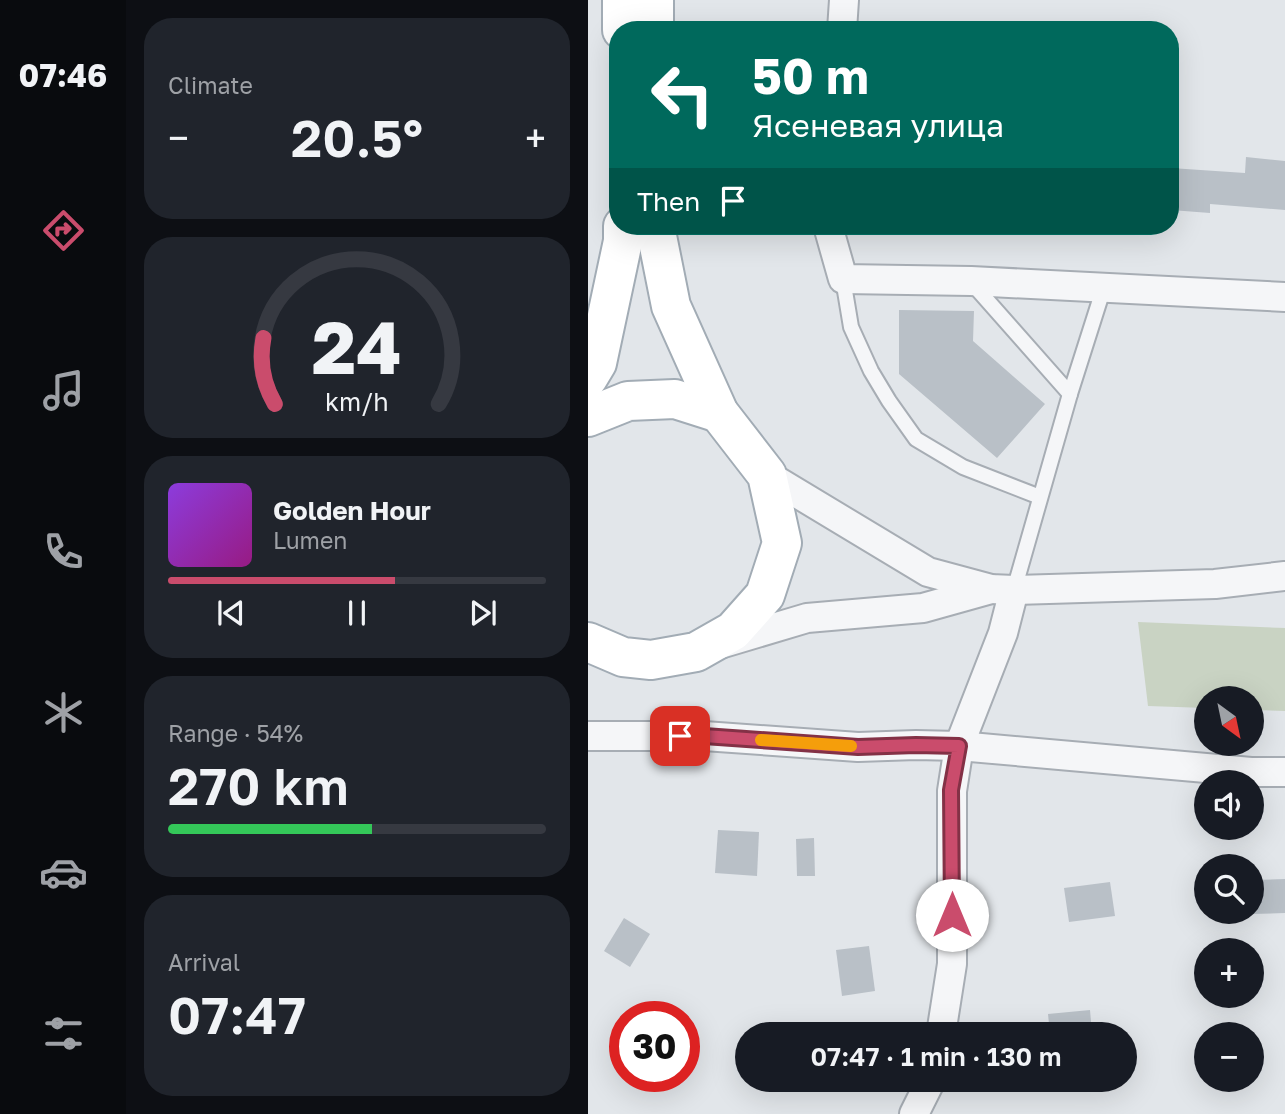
<!DOCTYPE html>
<meta charset="utf-8">
<style>
body{margin:0;font-family:"Golos Text",sans-serif;background:#20242c;color:#f1f3f6;height:100vh;display:flex;flex-direction:column;font-size:26px;white-space:nowrap}
*{box-sizing:border-box;margin:0}
p{font-size:23px;color:#9ea1a6}
.icon{flex:none;width:38px;height:38px;fill:none;stroke:currentColor;stroke-width:2;stroke-linecap:round;stroke-linejoin:round}
.map{position:relative;flex:1;overflow:hidden}
.details{display:flex;flex-direction:column;gap:18px;padding:18px;background:#0d0f14;width:462px}
.details>*{flex:none}
.hud{position:absolute;left:21px;top:21px;width:570px;height:214px;border-radius:28px;box-shadow:0 7px 28px #0002;background:#00695c;color:#fff;overflow:hidden}
.needle{width:46px;rotate:147deg}
.controls{position:absolute;left:606px;top:686px;display:grid;gap:14px}
.controls a{display:grid;place-items:center;width:70px;height:70px;border-radius:50%;background:#171b24;box-shadow:0 7px 28px #0002;font-size:35px}
.speed{position:absolute;left:21px;top:1001px;display:flex;gap:14px;font-size:35px;font-weight:700;text-align:center}
.speed>*{display:grid;place-content:center;width:91px;height:91px;border-radius:50%;background:#171b24;box-shadow:0 7px 28px #0002;line-height:1}
.speed .limit{border:10px solid #d22;background:#fff;color:#111}
.pin{position:absolute;display:grid;place-items:center;width:60px;height:60px;color:#fff;margin:-30px;border-radius:14px;box-shadow:0 4px 10px #0006}
.me{position:absolute;width:77px;margin:-38px;rotate:0deg;stroke-linejoin:round;filter:drop-shadow(0 0 5px #0008)}
.turn{display:flex;align-items:center;gap:24px;height:147px;padding:0 28px;font-size:32px}
.turn .icon{width:91px;height:91px;stroke-width:2.5}
.turn b{display:block;font-size:49px;line-height:60px}
.then{display:flex;align-items:center;height:66px;padding:0 28px;background:#0003;gap:14px;font-size:26px}
.big{font-size:52px;font-weight:600;line-height:1.1}
.details .card{flex:1;display:flex;flex-direction:column;justify-content:center;gap:10px;min-width:0;padding:0 24px;border-radius:28px;background:#20242c}
.details .dial{align-items:center;gap:0}
.dial svg{height:182px;overflow:visible;fill:none;stroke:#363941;stroke-width:7;stroke-linecap:round;text-anchor:middle}
.dial text{fill:#f1f3f6;stroke:none}
.song{display:flex;align-items:center;gap:21px}
.cover{width:84px;height:84px;border-radius:10px;background:linear-gradient(135deg,hsl(270 70% 55%),hsl(310 70% 35%))}
.played{height:7px;border-radius:4px;background:linear-gradient(90deg,#ca4c6c 60%,#363941 60%)}
.keys{display:flex;justify-content:space-around;direction:ltr}
.heat{display:flex;justify-content:space-between;align-items:center;font-size:38px;direction:ltr}
.charge{height:10px;border-radius:5px;background:linear-gradient(90deg,#34c759 54%,#363941 0)}
.trip{position:absolute;left:147px;top:1022px;width:402px;height:70px;border-radius:35px;background:#171b24;box-shadow:0 7px 28px #0002;font-weight:600;line-height:70px;text-align:center}
main{display:flex;flex:1;min-height:0}
.tabs{display:flex;flex-direction:column;width:126px;justify-content:space-around;align-items:center;background:#090b0e;color:#9ea1a6}
.tabs .icon{width:49px;height:49px}
.tabs .current{color:#ca4c6c}
.tabs b{font-size:32px;color:#f1f3f6}
.map>svg:first-child{display:block}
.green{fill:#c9d3c3}
.building{fill:#b9c0c7}
.lines{fill:none;stroke-linecap:round;stroke-linejoin:round}
.lane-casing{stroke:#a7adb4;stroke-width:18}
.street-casing{stroke:#a7adb4;stroke-width:32}
.primary-casing{stroke:#a2acb5;stroke-width:42}
.lane{stroke:#f5f6f8;stroke-width:14}
.street{stroke:#f5f6f8;stroke-width:28}
.primary{stroke:#fff;stroke-width:38}
.route-casing{stroke:#833146;stroke-width:18}
.route{stroke:#ca4c6c;stroke-width:12}
.slow{stroke:#f59e0b;stroke-width:12}
</style>
<main>
<nav class="tabs">
<b>07:46</b>
<svg class="icon current" aria-label="directions" viewBox="0 0 24 24"><path d="M12 3l9 9-9 9-9-9zM9 14v-3h6M13 9l2 2-2 2"/></svg>
<svg class="icon" aria-label="music" viewBox="0 0 24 24"><path d="M9 18V5l10-2v13"/><circle cx="6" cy="18" r="3"/><circle cx="16" cy="16" r="3"/></svg>
<svg class="icon" aria-label="phone" viewBox="0 0 24 24"><path d="M5 4h4l2 5-3 2q2 4 5 5l2-3 5 2v4C11 20 4 13 5 4z"/></svg>
<svg class="icon" aria-label="climate" viewBox="0 0 24 24"><path d="M12 3v18M4 7l16 10M4 17L20 7"/></svg>
<svg class="icon" aria-label="car" viewBox="0 0 24 24"><path d="M5 17H2v-5l4-1 3-4h7l3 4 3 1v5h-3M9 17h6M6 11h13"/><circle cx="7" cy="17" r="2"/><circle cx="17" cy="17" r="2"/></svg>
<svg class="icon" aria-label="filters" viewBox="0 0 24 24"><path d="M4 7h16M4 17h16"/><circle cx="9" cy="7" r="2"/><circle cx="15" cy="17" r="2"/></svg>
</nav>
<section class="details">
<div class="card"><p>Climate</p>
<div class="heat"><a>−</a><b class="big">20.5°</b><a>+</a></div>
</div>
<div class="card dial"><svg viewBox="0 0 100 80">
<path d="M14 69A42 42 0 1 1 86 69"/>
<path d="M14 69A42 42 0 0 1 9 40" stroke="#ca4c6c"/>
<text x="50" y="56" font-size="32" font-weight="700">24</text>
<text x="50" y="72" font-size="11">km/h</text>
</svg></div>
<div class="card">
<div class="song"><i class="cover"></i><div><b>Golden Hour</b><p>Lumen</p></div></div>
<div class="played"></div>
<div class="keys"><svg class="icon" aria-label="previous" viewBox="0 0 24 24"><path d="M18 5L8 12l10 7zM5 5v14"/></svg><svg class="icon" aria-label="pause" viewBox="0 0 24 24"><path d="M8 5v14M16 5v14"/></svg><svg class="icon" aria-label="next" viewBox="0 0 24 24"><path d="M6 5l10 7-10 7zM19 5v14"/></svg></div>
</div>
<div class="card"><p>Range · 54%</p><b class="big">270 km</b><div class="charge"></div></div>
<div class="card"><p>Arrival</p><b class="big">07:47</b></div>
</section>
<div class="map">
<svg width="697" height="1114" viewBox="0 0 697 1114">
<rect width="100%" height="100%" fill="#e2e6ea"/>
<!-- green -->
<polygon class="green" points="550,622 697,628 697,711 663,710 663,698 618,698 618,708 560,706"/>
<!-- building -->
<g class="building">
<polygon points="658,157 697,161 697,210 622,204 622,213 583,210 583,168 657,173"/>
<polygon points="311,310 386,311 385,341 457,404 409,458 311,374"/>
<polygon points="130,830 171,832 169,876 127,873"/>
<polygon points="226,838 227,876 209,876 208,839"/>
<polygon points="697,879 697,913 663,914 663,880"/>
<polygon points="522,882 527,916 481,922 476,888"/>
<polygon points="36,918 62,934 42,967 16,951"/>
<polygon points="281,946 287,991 254,996 248,950"/>
<polygon points="502,1010 504,1034 462,1034 460,1014"/>
</g>
<g class="lines">
<!-- lane casing -->
<g class="lane-casing">
<g id="lane">
<polyline points="255,279 263,327 283,371 301,401 328,439 375,467 452,497"/>
<polyline points="383,282 482,394"/>
<polyline points="426,590 482,394 516,287"/>
</g>
</g>
<!-- street casing -->
<g class="street-casing">
<g id="street">
<polyline points="254,30 256,0"/>
<polyline points="240,226 255,279 383,281 697,297"/>
<polyline points="179,475 340,572 403,589 426,590 627,584 697,576"/>
<polyline points="132,644 219,618 335,608 403,589"/>
<polyline points="0,736 116,736 270,747 328,745 371,746 663,772 697,772"/>
<polyline points="353,1034 364,964 364,791 371,746 415,633 426,590"/>
<polyline points="326,1114 343,1080"/>
</g>
</g>
<!-- primary casing -->
<g class="primary-casing">
<g id="primary">
<polyline points="34,0 34,30"/>
<polyline points="66,30 66,0"/>
<polyline points="0,378 9,363 35,241 35,226"/>
<polyline points="0,417 40,401 87,399 131,413"/>
<polyline points="0,642 35,657 63,660 108,652 145,631 177,595 194,543 179,475 131,413 83,306 67,226"/>
</g>
</g>
<!-- lane -->
<use href="#lane" class="lane"/>
<!-- street -->
<use href="#street" class="street"/>
<!-- primary -->
<use href="#primary" class="primary"/>
</g>
<g class="lines">
<!-- route casing -->
<g class="route-casing">
<polyline id="route" points="92,736 116,736 270,747 328,745 371,746 363,790 364,915"/>
</g>
<!-- route -->
<use href="#route" class="route"/>
<!-- slow -->
<polyline class="slow" points="173,740 263,746"/>
</g>
</svg>
<div class="controls">
<a><svg class="needle" viewBox="-14 -14 28 28"><path d="M0-13l5 13h-10z" fill="#e53935"/><path d="M0 13l5-13h-10z" fill="#9ea1a6"/></svg></a>
<a><svg class="icon" aria-label="sound" viewBox="0 0 24 24"><path d="M4 9h4l5-4v14l-5-4H4zM17 9q2 3 0 6"/></svg></a>
<a><svg class="icon" aria-label="search" viewBox="0 0 24 24"><circle cx="10" cy="10" r="6"/><path d="M15 15l6 6"/></svg></a>
<a>+</a>
<a>−</a>
</div>
<div class="speed"><div class="limit">30</div></div>
<div class="pin" style="left:92px;top:736px;background:#d93025"><svg class="icon" aria-label="arrive" viewBox="0 0 24 24"><path d="M6 21V4h12l-3 4 3 4H6"/></svg></div>
<svg class="me" style="left:364px;top:915px" viewBox="-20 -20 40 40"><circle r="19" fill="#fff"/><path d="M0-13L10 11 0 6-10 11z" fill="#ca4c6c"/></svg>
<div class="trip">07:47 · 1 min · 130 m</div>
<div class="hud">
<div class="turn"><svg class="icon" aria-label="left" viewBox="0 0 24 24"><path d="M17 20v-9H6M10 6l-5 5 5 5"/></svg><div><b>50 m</b>Ясеневая улица</div></div>
<div class="then">Then<svg class="icon" aria-label="arrive" viewBox="0 0 24 24"><path d="M6 21V4h12l-3 4 3 4H6"/></svg></div>
</div>
</div>
</main>
